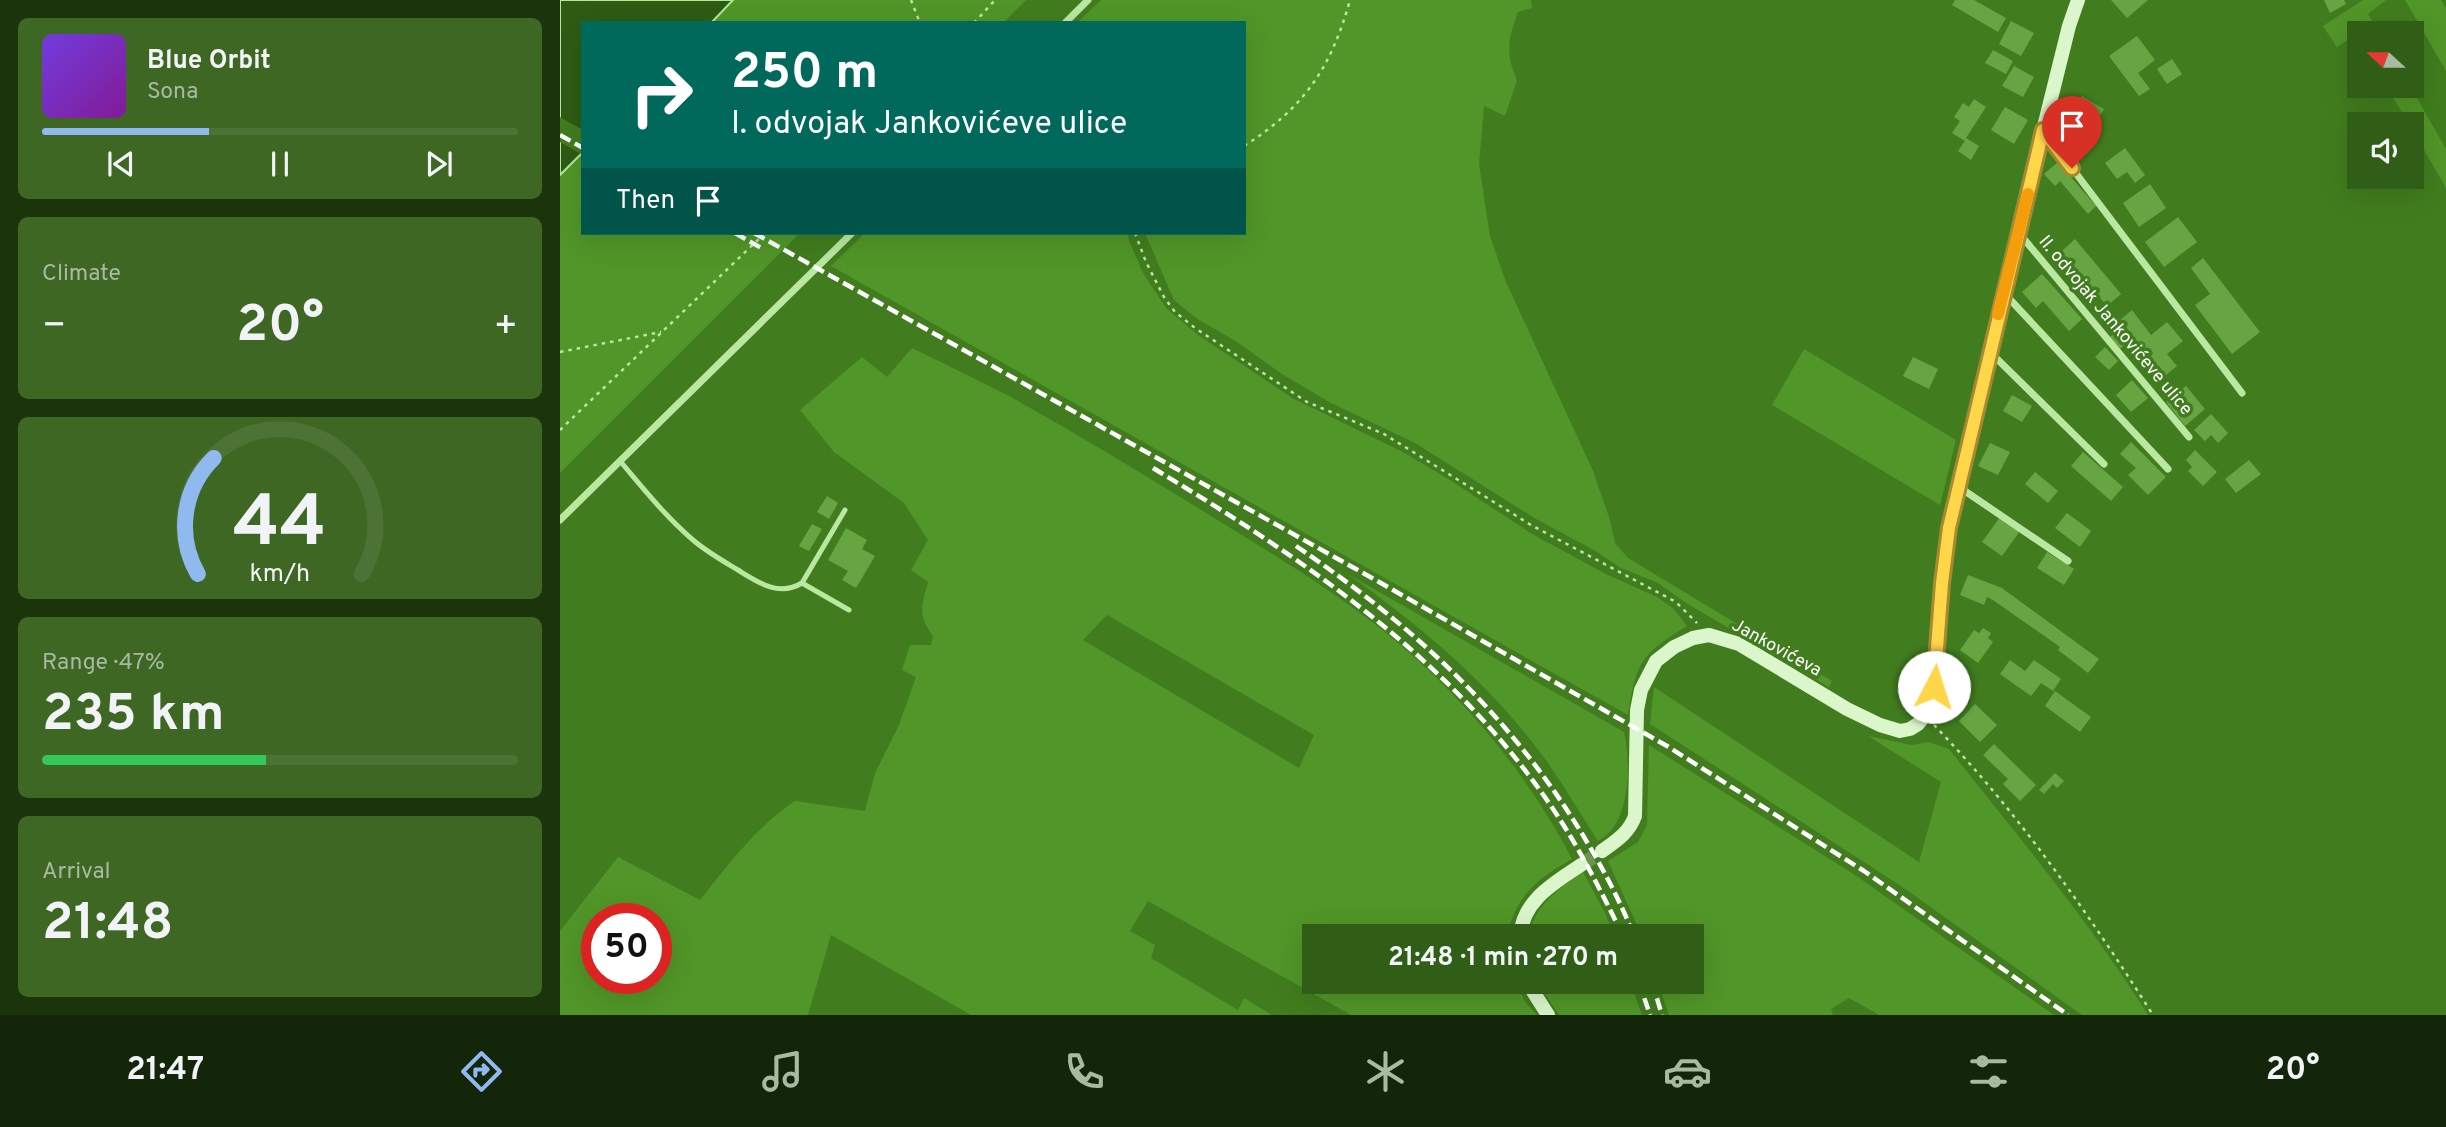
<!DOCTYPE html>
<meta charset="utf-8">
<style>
body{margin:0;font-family:Overpass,sans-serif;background:#3d6723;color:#f1f3f6;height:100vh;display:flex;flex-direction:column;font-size:26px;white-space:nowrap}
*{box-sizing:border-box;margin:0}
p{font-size:23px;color:#a8baa1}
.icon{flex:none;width:38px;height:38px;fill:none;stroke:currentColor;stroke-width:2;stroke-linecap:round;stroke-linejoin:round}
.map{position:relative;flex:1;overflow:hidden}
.drawer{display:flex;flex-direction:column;gap:18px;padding:18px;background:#1b340c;width:560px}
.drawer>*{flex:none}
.hud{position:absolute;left:21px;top:21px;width:665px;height:214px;border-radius:0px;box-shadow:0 7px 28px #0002;background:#00695c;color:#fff;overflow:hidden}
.needle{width:46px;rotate:291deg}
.fabs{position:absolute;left:1787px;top:21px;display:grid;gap:14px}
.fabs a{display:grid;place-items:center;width:77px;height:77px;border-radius:0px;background:#315e16;box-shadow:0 7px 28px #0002;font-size:35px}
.speed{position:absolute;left:21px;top:903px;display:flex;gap:14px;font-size:35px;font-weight:700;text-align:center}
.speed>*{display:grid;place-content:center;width:91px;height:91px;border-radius:50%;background:#315e16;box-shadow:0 7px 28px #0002;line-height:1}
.speed .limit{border:10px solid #d22;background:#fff;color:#111}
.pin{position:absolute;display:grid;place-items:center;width:60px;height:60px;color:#fff;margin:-72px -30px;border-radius:50% 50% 50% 0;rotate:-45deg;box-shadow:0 0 7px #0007}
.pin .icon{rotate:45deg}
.me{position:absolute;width:77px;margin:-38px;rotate:5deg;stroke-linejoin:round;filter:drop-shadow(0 0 5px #0008)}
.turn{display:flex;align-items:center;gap:24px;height:147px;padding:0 35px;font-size:32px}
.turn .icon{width:91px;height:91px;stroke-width:2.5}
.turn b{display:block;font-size:49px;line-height:60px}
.then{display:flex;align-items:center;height:66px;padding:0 35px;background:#0003;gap:14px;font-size:26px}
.big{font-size:52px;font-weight:700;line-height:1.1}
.drawer .widget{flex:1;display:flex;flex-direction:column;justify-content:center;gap:10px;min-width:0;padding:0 24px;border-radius:10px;background:#3d6723}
.drawer .dial{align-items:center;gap:0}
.dial svg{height:182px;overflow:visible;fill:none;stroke:#4c7335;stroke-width:7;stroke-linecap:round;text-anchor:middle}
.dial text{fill:#f1f3f6;stroke:none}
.song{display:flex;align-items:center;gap:21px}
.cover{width:84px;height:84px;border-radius:10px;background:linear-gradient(135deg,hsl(260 70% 55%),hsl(290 70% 35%))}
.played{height:7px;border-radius:4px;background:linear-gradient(90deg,#90b9f0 35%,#4c7335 35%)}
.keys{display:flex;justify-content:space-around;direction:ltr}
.heat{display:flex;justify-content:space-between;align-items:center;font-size:38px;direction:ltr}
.charge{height:10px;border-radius:5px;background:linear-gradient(90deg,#34c759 47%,#4c7335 0)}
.trip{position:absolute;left:742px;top:924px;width:402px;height:70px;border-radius:0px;background:#315e16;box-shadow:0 7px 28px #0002;font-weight:700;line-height:70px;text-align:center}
.tab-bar{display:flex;height:112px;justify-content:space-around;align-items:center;background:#142609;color:#a8baa1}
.tab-bar .icon{width:49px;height:49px}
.tab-bar .active{color:#90b9f0}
.tab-bar b{font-size:32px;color:#f1f3f6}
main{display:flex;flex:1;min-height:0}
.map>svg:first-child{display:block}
.green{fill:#519628;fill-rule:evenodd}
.water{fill:#2e5c14;stroke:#b5e994;stroke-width:2}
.pier{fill:#417d1e}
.building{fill:#67a542}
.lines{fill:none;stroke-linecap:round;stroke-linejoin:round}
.secondary-tunnel{stroke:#67974b;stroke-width:14;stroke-dasharray:14 7;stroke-linecap:butt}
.path{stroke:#bbe8a1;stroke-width:2.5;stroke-dasharray:3.5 5;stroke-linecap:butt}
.lane{stroke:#bbe8a1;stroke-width:5}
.street{stroke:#bbe8a1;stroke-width:7}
.secondary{stroke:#dbf6cb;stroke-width:14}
.rail{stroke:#fff;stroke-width:4.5;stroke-dasharray:12 5;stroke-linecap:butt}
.route-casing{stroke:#a68a30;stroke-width:18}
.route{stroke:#ffd54a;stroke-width:12}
.slow{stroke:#f59e0b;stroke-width:12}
.labels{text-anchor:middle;stroke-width:7;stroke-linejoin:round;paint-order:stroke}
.street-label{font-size:18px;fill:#fff;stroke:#417d1e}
</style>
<main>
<section class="drawer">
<div class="widget">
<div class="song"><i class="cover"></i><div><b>Blue Orbit</b><p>Sona</p></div></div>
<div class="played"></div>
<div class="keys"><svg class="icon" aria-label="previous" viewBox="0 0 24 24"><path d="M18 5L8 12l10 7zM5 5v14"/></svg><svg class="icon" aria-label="pause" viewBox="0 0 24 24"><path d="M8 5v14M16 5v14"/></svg><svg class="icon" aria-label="next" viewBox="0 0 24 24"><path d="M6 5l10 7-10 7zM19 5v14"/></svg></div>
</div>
<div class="widget"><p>Climate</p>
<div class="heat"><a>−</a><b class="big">20°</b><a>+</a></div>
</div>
<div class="widget dial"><svg viewBox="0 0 100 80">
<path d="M14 69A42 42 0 1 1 86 69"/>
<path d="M14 69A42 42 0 0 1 21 18" stroke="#90b9f0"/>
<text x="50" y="56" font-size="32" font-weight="700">44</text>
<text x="50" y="72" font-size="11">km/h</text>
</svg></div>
<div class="widget"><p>Range · 47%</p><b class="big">235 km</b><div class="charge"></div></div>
<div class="widget"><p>Arrival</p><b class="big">21:48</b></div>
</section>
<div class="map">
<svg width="1886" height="1015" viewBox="0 0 1886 1015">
<rect width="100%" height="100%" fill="#417d1e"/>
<!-- green -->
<g class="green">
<polygon points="173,0 466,0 443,23 151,23"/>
<path d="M541,0H971L972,8L958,12C948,39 945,54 957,80L945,116L924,106L919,164L930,236L946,282L1033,471L1050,520L1055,543L1068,558L1272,681L1269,687L1126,603L1098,583L1061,568L1034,550L976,519L855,443L771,403L722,374L677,342L636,318L614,300L585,233H684V23H517Z"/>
<polygon points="1803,0 1826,0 1808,14 1819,33 1799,33 1799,40 1796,35 1777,47 1763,26"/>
<polygon points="1845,0 1881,0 1886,8 1886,71"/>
<polygon points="1826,86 1850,86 1886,149 1886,188 1852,129 1852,124 1849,124"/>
<polygon points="23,152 23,233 240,233 0,473 0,175"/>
<path d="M305,233H568L569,241L583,273L606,308L638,335L734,399L843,452L890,480L972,534L1046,574L1097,597L1113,608L1127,626C1080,655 1077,661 1068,715L271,266Z"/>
<path d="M352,348C384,364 416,379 447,395C509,429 570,466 630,503C694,543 760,581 820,628C897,689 967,772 1012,859C977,879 956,895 947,936H754V982H955L966,1003L977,1015H791L588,901L570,931L595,945L591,958L678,1010L684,998L712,1015H411L271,935L248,1015H0V931L58,857L140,900C169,864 196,827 235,801L305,811L315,773L339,725L356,677L342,670L350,645H371L373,636C357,615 362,605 368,582L351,570L368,540L344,503L274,452L240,410L302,357L327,377ZM547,615L754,735L739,768L523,640ZM37,919H96V978H37Z"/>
<polygon points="1244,349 1396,440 1380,505 1212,405"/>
<path d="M786,573L1064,732C1071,763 1071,825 1038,841C1016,807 995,770 969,738C917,673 854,621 786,573Z"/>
<path d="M1094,687L1359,862L1381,782L1308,736L1352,745L1369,742L1389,749C1458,836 1529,921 1588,1015H1522L1341,886L1090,724Z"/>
<polygon points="1089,745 1298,877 1494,1015 1319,1015 1289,998 1271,1009 1273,1015 1109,1015 1098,982 1132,982 1132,936 1082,936 1048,861 1078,842 1087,825"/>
<path d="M1023,872L1046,915L1054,936H969C973,907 1000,887 1023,872Z"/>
<polygon points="977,982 1070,982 1082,1015 999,1015"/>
</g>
<!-- water -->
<polygon class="water" points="0,0 173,0 151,23 23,23 23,152 0,175"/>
<!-- pier -->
<polygon class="pier" points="0,117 23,130 23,155 0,142"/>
<!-- building -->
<g class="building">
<polygon points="1395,0 1414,0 1446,18 1438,32 1392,5"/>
<polygon points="1551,0 1588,0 1567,18"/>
<polygon points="1764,0 1784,0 1786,4 1770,13"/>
<polygon points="1451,21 1474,33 1461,56 1439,44"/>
<polygon points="1577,36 1595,60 1578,73 1590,89 1579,96 1549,56"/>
<polygon points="1433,50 1453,61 1446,74 1425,63"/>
<polygon points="1612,59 1622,74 1607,84 1597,69"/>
<polygon points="1454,66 1474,77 1463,97 1442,86"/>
<polygon points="1522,96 1544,109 1532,130 1510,117"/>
<polygon points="1414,99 1426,107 1406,138 1419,146 1411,160 1398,151 1405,141 1392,133 1400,121 1394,117 1403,103 1409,107"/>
<polygon points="1445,107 1468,120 1454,144 1431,130"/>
<polygon points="1565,148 1585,175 1575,183 1567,172 1557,179 1545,163"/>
<polygon points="1498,162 1536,206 1528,214 1500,181 1495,186 1484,174"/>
<polygon points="1590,184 1606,208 1579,227 1563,203"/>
<polygon points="1618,217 1637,242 1604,267 1585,242"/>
<polygon points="1515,239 1561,294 1547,306 1501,252"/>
<polygon points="1643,258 1700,332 1672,354 1635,305 1650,294 1631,268"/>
<polygon points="1482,274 1522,319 1509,331 1483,301 1476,308 1462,292"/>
<polygon points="1572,310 1591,335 1607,322 1623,341 1607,354 1617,366 1596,383 1570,351 1574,347 1569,341 1560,349 1550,337 1558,330 1554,325"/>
<polygon points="1545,347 1558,361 1549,370 1535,357"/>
<polygon points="1353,357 1378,369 1369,389 1343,376"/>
<polygon points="1572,380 1588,398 1571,412 1556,395"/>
<polygon points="1626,386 1645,409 1625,426 1606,402"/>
<polygon points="1452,395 1472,406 1462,422 1443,411"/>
<polygon points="1651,414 1668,433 1658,443 1651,435 1645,441 1634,430"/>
<polygon points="1571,442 1606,477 1588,495 1568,475 1576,468 1560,454"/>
<polygon points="1430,443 1450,452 1438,475 1418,466"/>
<polygon points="1635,450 1657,472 1643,486 1628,471 1632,467 1626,460"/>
<polygon points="1523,452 1563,487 1551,501 1511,466"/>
<polygon points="1689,460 1701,474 1676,493 1665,479"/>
<polygon points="1475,472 1498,491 1488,503 1465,484"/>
<polygon points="267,496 278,503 269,519 257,512"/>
<polygon points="1507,513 1531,531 1520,547 1495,528"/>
<polygon points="1440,517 1460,531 1442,556 1422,542"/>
<polygon points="252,524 262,529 249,551 239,546"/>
<polygon points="286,528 307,540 302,549 315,556 296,588 282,580 288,571 268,560"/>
<polygon points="1487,552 1514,569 1504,585 1477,568"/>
<polygon points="1408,575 1442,588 1539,659 1528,673 1498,650 1500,647 1433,600 1427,597 1424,605 1400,595"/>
<polygon points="1423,628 1431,633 1428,638 1433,642 1418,663 1400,650 1414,630 1419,633"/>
<polygon points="1450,660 1465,671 1474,660 1501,679 1493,691 1481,683 1471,696 1440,674"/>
<polygon points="1495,691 1531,717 1520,732 1485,706"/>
<polygon points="1415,704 1437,725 1420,742 1399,721"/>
<polygon points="1434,744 1476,785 1460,801 1443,784 1448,779 1423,755"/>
<polygon points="1495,773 1504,781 1497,788 1493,784 1484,794 1479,790"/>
</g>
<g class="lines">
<!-- secondary-tunnel -->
<polyline class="secondary-tunnel" points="1021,865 1042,851"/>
<!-- path -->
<g class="path">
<polyline points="351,0 360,23"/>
<polyline points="414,23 435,0"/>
<path d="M684,146C744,108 771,68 790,0"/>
<polyline points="575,233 586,262 604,297 615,312 635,328 747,402 824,434 971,525 1116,602 1137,623"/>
<polyline points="0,352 101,332"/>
<polyline points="0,430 205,233"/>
<path d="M1374,725C1458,812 1528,913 1593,1015"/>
</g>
<!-- lane -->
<g class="lane">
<path d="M60,461C83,488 106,517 133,540C147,552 163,561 178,570C199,583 219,597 242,583L289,610"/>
<polyline points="242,583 285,510"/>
</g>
<!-- street -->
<g class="street">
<polyline points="505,23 528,0"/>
<polyline points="1484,131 1682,393"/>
<polyline points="1459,233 1629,437"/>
<polyline points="1444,293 1608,469"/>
<polyline points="1430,352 1544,464"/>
<polyline points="1399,487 1508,561"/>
<polyline points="0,520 292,233"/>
</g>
<!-- secondary -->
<g class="secondary">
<path d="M1042,851C1056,841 1069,833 1075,816L1077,710L1081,690L1096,661L1114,647L1133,638L1149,635L1179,644L1287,709L1320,725L1340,731L1350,729L1358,724L1364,716L1374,687L1382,583L1389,528L1443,292L1509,26L1518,0"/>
<path d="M960,936C963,900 994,883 1021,865"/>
<polyline points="967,982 988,1015"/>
</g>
<!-- rail -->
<g class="rail">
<polyline points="0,135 23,148"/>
<polyline points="175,233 203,249"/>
<polyline points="194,233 812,578 1107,746 1304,871 1508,1015"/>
<path d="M593,468C744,559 890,658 991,806C1019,847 1041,891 1063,936"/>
<path d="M736,546C852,625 947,712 1021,832C1041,865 1060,900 1074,936"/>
<polyline points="1079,982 1090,1015"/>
<polyline points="1092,982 1102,1015"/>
</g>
</g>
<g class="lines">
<!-- route casing -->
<g class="route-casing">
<polyline id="route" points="1374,687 1382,583 1389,528 1483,130 1512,168"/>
</g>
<!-- route -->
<use href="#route" class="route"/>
<!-- slow -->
<polyline class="slow" points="1438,314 1468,194"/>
</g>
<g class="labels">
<!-- street labels -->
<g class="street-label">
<text transform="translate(1556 325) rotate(50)" y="6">II. odvojak Jankovićeve ulice</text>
<text transform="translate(1217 647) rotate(29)" y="6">Jankovićeva</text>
</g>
</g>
</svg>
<div class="fabs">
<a><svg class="needle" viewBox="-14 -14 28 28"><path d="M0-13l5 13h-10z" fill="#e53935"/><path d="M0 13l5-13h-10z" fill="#a8baa1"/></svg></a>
<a><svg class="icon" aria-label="sound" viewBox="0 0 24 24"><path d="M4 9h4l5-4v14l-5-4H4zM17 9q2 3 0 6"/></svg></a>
</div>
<div class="speed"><div class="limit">50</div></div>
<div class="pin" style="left:1512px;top:168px;background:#d93025"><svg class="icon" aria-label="arrive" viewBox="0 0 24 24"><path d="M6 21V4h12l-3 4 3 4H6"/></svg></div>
<svg class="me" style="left:1374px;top:687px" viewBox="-20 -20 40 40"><circle r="19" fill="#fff"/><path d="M0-13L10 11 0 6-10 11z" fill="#ffd54a"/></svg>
<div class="trip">21:48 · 1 min · 270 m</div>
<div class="hud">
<div class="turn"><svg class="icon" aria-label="right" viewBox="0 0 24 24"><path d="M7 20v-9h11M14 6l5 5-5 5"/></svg><div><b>250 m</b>I. odvojak Jankovićeve ulice</div></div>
<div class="then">Then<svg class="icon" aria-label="arrive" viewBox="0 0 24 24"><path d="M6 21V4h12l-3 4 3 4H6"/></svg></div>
</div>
</div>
</main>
<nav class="tab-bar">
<b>21:47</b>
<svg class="icon active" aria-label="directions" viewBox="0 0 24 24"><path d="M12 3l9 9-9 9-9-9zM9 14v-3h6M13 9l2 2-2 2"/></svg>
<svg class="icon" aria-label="music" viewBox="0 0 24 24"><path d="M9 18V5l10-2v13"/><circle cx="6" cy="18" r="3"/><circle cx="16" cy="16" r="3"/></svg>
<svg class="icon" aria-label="phone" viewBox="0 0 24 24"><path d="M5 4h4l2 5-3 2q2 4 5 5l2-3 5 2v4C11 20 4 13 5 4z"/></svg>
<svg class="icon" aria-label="climate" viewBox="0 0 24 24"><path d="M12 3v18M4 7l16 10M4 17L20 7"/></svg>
<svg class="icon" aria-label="car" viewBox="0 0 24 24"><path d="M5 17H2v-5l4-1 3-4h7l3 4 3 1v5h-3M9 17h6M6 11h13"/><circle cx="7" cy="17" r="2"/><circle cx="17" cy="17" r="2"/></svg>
<svg class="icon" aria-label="filters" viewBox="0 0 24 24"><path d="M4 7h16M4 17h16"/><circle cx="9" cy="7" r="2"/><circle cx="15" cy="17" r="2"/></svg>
<b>20°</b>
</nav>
